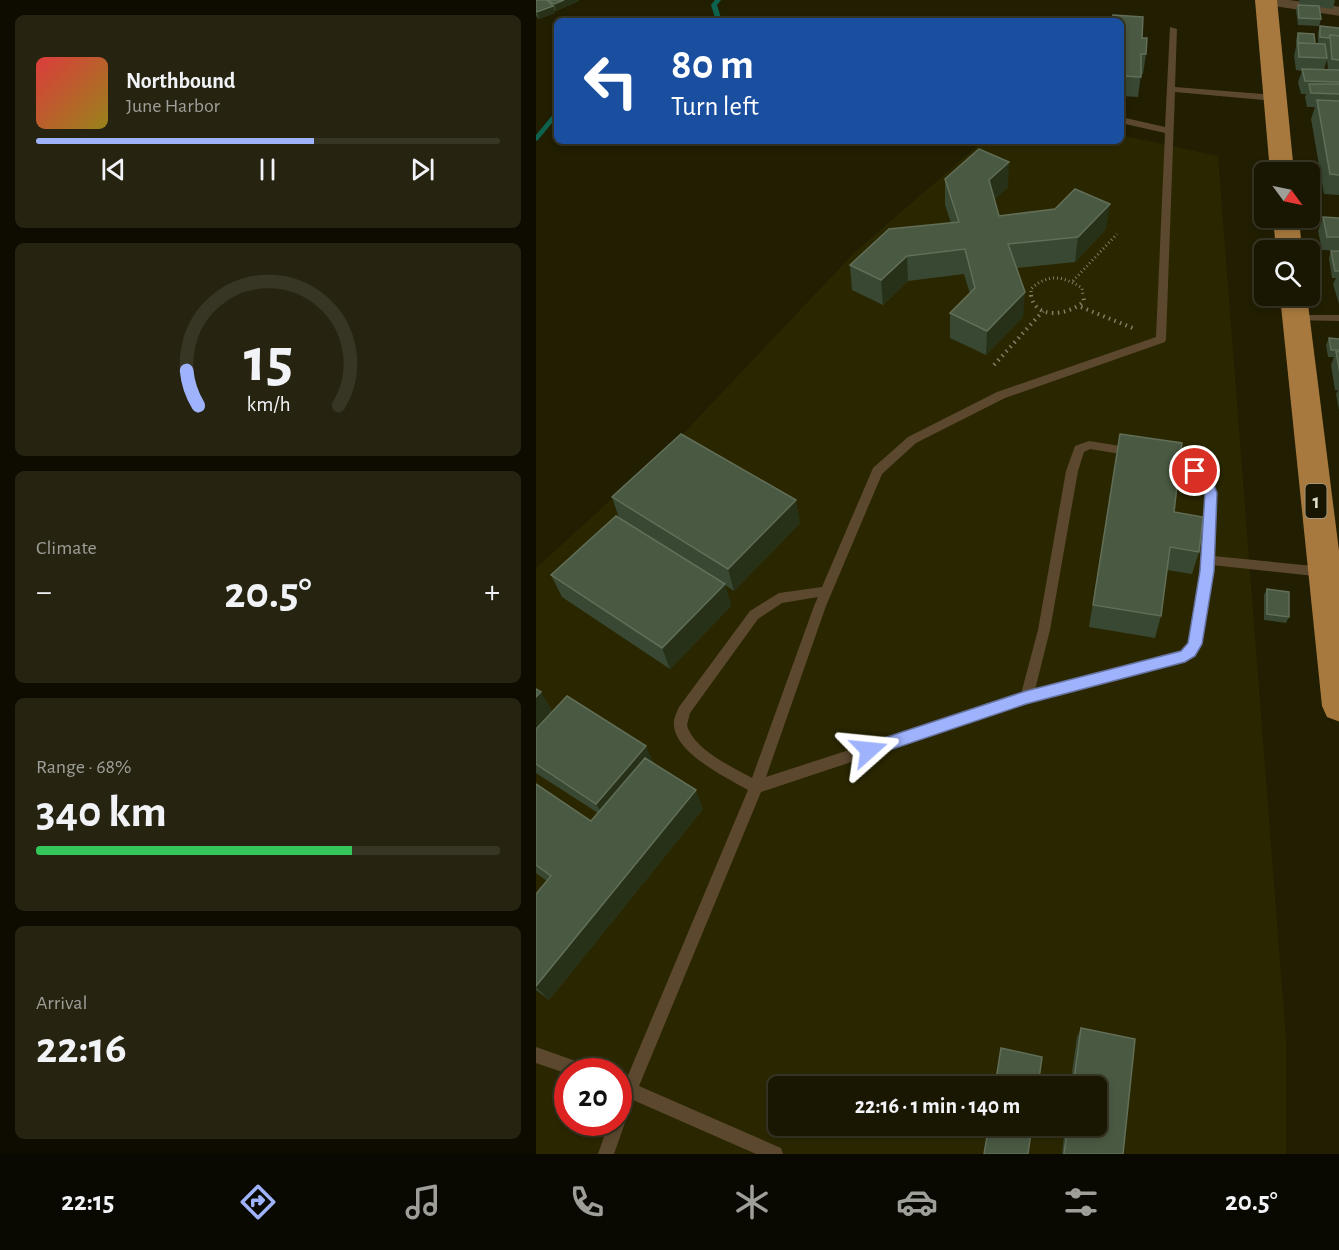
<!DOCTYPE html>
<meta charset="utf-8">
<style>
body{margin:0;font-family:"Alegreya Sans",sans-serif;background:#262311;color:#f1f3f6;height:100vh;display:flex;flex-direction:column;font-size:22px;white-space:nowrap}
*{box-sizing:border-box;margin:0}
p{font-size:20px;color:#9f9f99}
.icon{flex:none;width:33px;height:33px;fill:none;stroke:currentColor;stroke-width:2;stroke-linecap:round;stroke-linejoin:round}
.map{position:relative;flex:1;overflow:hidden}
.sheet{display:flex;flex-direction:column;gap:15px;padding:15px;background:#0e0c01;width:536px}
.sheet>*{flex:none}
.top-card{position:absolute;left:18px;top:18px;width:570px;height:126px;border-radius:9px;box-shadow:0 3px 9px #0003,0 0 0 2px #373524;background:#1a4fa0;color:#fff;overflow:hidden}
.needle{width:39px;rotate:123deg}
.fabs{position:absolute;left:718px;top:162px;display:grid;gap:12px}
.fabs a{display:grid;place-items:center;width:66px;height:66px;border-radius:9px;background:#191602;box-shadow:0 3px 9px #0003,0 0 0 2px #373524;font-size:30px}
.speed{position:absolute;left:18px;top:1058px;display:flex;gap:12px;font-size:30px;font-weight:700;text-align:center}
.speed>*{display:grid;place-content:center;width:78px;height:78px;border-radius:50%;background:#191602;box-shadow:0 3px 9px #0003,0 0 0 2px #373524;line-height:1}
.speed .limit{border:9px solid #d22;background:#fff;color:#111}
.pin{position:absolute;display:grid;place-items:center;width:51px;height:51px;color:#fff;margin:-26px;border:3px solid #fff;border-radius:50%;box-shadow:0 2px 6px #0007}
.me{position:absolute;width:66px;margin:-33px;rotate:72deg;stroke-linejoin:round;filter:drop-shadow(0 0 4px #0008)}
.turn{display:flex;align-items:center;gap:21px;height:126px;padding:0 18px;font-size:27px}
.turn .icon{width:78px;height:78px;stroke-width:2.5}
.turn b{display:block;font-size:42px;line-height:51px}
.big{font-size:45px;font-weight:600;line-height:1.1}
.sheet .tile{flex:1;display:flex;flex-direction:column;justify-content:center;gap:9px;min-width:0;padding:0 21px;border-radius:9px;background:#262311}
.sheet .dial{align-items:center;gap:0}
.dial svg{height:156px;overflow:visible;fill:none;stroke:#373524;stroke-width:7;stroke-linecap:round;text-anchor:middle}
.dial text{fill:#f1f3f6;stroke:none}
.song{display:flex;align-items:center;gap:18px}
.cover{width:72px;height:72px;border-radius:9px;background:linear-gradient(135deg,hsl(0 70% 55%),hsl(50 70% 35%))}
.played{height:6px;border-radius:3px;background:linear-gradient(90deg,#9fb3fd 60%,#373524 60%)}
.keys{display:flex;justify-content:space-around;direction:ltr}
.heat{display:flex;justify-content:space-between;align-items:center;font-size:33px;direction:ltr}
.charge{height:9px;border-radius:4px;background:linear-gradient(90deg,#34c759 68%,#373524 0)}
.trip{position:absolute;left:232px;top:1076px;width:339px;height:60px;border-radius:9px;background:#191602;box-shadow:0 3px 9px #0003,0 0 0 2px #373524;font-weight:600;line-height:60px;text-align:center}
.tabs{display:flex;height:96px;justify-content:space-around;align-items:center;background:#0a0901;color:#9f9f99}
.tabs .icon{width:42px;height:42px}
.tabs .on{color:#9fb3fd}
.tabs b{font-size:27px;color:#f1f3f6}
main{display:flex;flex:1;min-height:0}
.map>svg:first-child{display:block}
.built{fill:#2a2700;fill-rule:evenodd}
.lines{fill:none;stroke-linecap:round;stroke-linejoin:round}
.stream{fill:#0e634f;fill-rule:evenodd}
.path-far1{stroke:#7f7e67;stroke-width:3;stroke-dasharray:1 3;stroke-linecap:butt}
.path{stroke:#7f7e67;stroke-width:4;stroke-dasharray:1.5 4.5;stroke-linecap:butt}
.service{fill:#5c482f;fill-rule:evenodd}
.minor{fill:#5c482f;fill-rule:evenodd}
.trunk{fill:#a7793e;fill-rule:evenodd}
.wall{fill:#384832;fill-rule:evenodd}
.shaded-wall{fill:#273118}
.building{fill:#4a5942;stroke:#616e58;stroke-width:1.5}
.route{fill:#9fb3fd;stroke:#6774a4;stroke-width:1.5}
.labels{text-anchor:middle;stroke-width:6;stroke-linejoin:round;paint-order:stroke}
.shield{fill:#181500;stroke:#a3a290;stroke-width:1.5}
.shield-label{font-size:20px;font-weight:bold;fill:#dfdfcd}
</style>
<main>
<section class="sheet">
<div class="tile">
<div class="song"><i class="cover"></i><div><b>Northbound</b><p>June Harbor</p></div></div>
<div class="played"></div>
<div class="keys"><svg class="icon" aria-label="previous" viewBox="0 0 24 24"><path d="M18 5L8 12l10 7zM5 5v14"/></svg><svg class="icon" aria-label="pause" viewBox="0 0 24 24"><path d="M8 5v14M16 5v14"/></svg><svg class="icon" aria-label="next" viewBox="0 0 24 24"><path d="M6 5l10 7-10 7zM19 5v14"/></svg></div>
</div>
<div class="tile dial"><svg viewBox="0 0 100 80">
<path d="M14 69A42 42 0 1 1 86 69"/>
<path d="M14 69A42 42 0 0 1 8 51" stroke="#9fb3fd"/>
<text x="50" y="56" font-size="32" font-weight="700">15</text>
<text x="50" y="72" font-size="11">km/h</text>
</svg></div>
<div class="tile"><p>Climate</p>
<div class="heat"><a>−</a><b class="big">20.5°</b><a>+</a></div>
</div>
<div class="tile"><p>Range · 68%</p><b class="big">340 km</b><div class="charge"></div></div>
<div class="tile"><p>Arrival</p><b class="big">22:16</b></div>
</section>
<div class="map">
<svg width="804" height="1154" viewBox="0 0 804 1154">
<rect width="100%" height="100%" fill="#211e02"/>
<!-- built -->
<path class="built" d="M585,135L682,156L750,1039V1154H0V568L145,436L319,252L447,141H585ZM32,1071H82V1122H32ZM243,1086H561V1125H243Z"/>
<g class="lines">
<!-- stream -->
<g class="stream">
<polygon points="179,0 185,0 181,5 186,21 180,21 175,5"/>
<polygon points="21,111 21,117 2,140 0,141 0,135 19,112"/>
</g>
<!-- path-far1 -->
<g class="path-far1">
<polyline points="537,281 581,234"/>
<path d="M495,296V289C512,273 527,276 546,288L547,296"/>
</g>
<!-- path -->
<g class="path">
<path d="M495,295C499,321 534,315 548,301L547,295"/>
<polyline points="545,307 599,329"/>
<polyline points="458,365 507,311"/>
</g>
<!-- service -->
<g class="service">
<path d="M634,27L641,29L639,87L738,95L742,98L738,101L639,92L630,339L629,342L469,398L380,443L346,474L290,606L230,777L485,694L502,630L530,471L539,446L553,441L597,448L603,452L597,456L554,449L548,452L542,471L514,630L499,690L645,652L653,642L665,560L669,493L663,483L653,473L625,461L623,458L625,455L629,454C653,460 669,470 681,493L677,556L788,567L792,569L794,572L792,575L788,577L676,565L665,644L653,660L490,704L225,792L103,1086L245,1148L247,1154H220L97,1100L78,1154H62L73,1122H82L84,1094L82,1093V1077L90,1080L212,790C191,778 139,753 138,725C137,719 141,712 143,707L214,611L243,593L286,587L337,468L372,437L461,392L620,337L629,133L585,123V117L629,127ZM282,597L278,606L216,778C196,767 157,749 151,725L154,713L222,619L246,603Z"/>
<polygon points="759,315 804,315 804,321 755,320 755,316"/>
<polygon points="0,1047 51,1065 53,1071 32,1071 32,1074 0,1063"/>
</g>
<!-- minor -->
<polygon class="minor" points="723,0 753,0 804,7 804,16 730,5 725,4"/>
<!-- trunk -->
<g class="trunk">
<polygon points="719,0 741,0 758,172 734,172"/>
<polygon points="737,218 763,218 766,250 740,250"/>
<polygon points="744,296 771,296 804,559 804,722 791,717 786,706"/>
</g>
</g>
<!-- wall -->
<g class="wall">
<polygon points="0,0 43,1 20,11 18,10 19,13 3,19 0,16"/>
<polygon points="763,0 799,0 797,9 783,7 785,19 783,26 762,25 760,11 762,5 764,5"/>
<polygon points="585,21 606,38 610,54 607,74 605,74 602,97 585,96"/>
<path d="M784,26L804,28V195L788,194L775,119L779,107H771L769,97L770,94H765L762,82L766,71L760,70L758,56L760,47V40L762,33L779,44H782V33ZM791,60L792,69H788Z"/>
<polygon points="409,179 472,187 458,199 463,216 570,229 539,262 481,268 487,317 450,355 414,338 414,313 434,294 428,274 372,281 347,305 316,290 314,265 415,223 409,205"/>
<polygon points="787,217 804,218 804,251 786,250 782,231"/>
<polygon points="795,251 804,251 804,304 803,304 797,284 800,278 796,278 793,258"/>
<polygon points="793,338 804,339 804,416 800,394 802,390 799,390 795,365 798,357 792,357 790,345"/>
<polygon points="584,434 638,512 663,552 656,574 631,570 625,616 619,638 553,627"/>
<polygon points="76,497 264,523 198,591 189,585 195,606 134,669 26,597 15,575 83,518"/>
<polygon points="731,589 753,617 750,623 728,620 728,595"/>
<polygon points="0,689 16,712 117,761 116,762 167,809 13,1000 0,990 0,894 11,881 0,873 0,784 55,821 62,813 0,773"/>
<polygon points="545,1028 587,1154 526,1154 529,1125 561,1125 561,1086 534,1086 541,1037"/>
</g>
<!-- shaded-wall -->
<g class="shaded-wall">
<polygon points="28,0 43,0 43,1 20,11 18,4"/>
<polygon points="17,6 19,13 3,19 1,12"/>
<polygon points="473,162 472,187 452,206 453,180"/>
<polygon points="574,204 570,229 539,262 542,237"/>
<polygon points="371,256 372,281 347,305 345,280"/>
<polygon points="489,292 487,317 450,355 451,331"/>
<polygon points="260,500 264,523 198,591 192,569"/>
<polygon points="189,584 195,606 134,669 126,648"/>
<polygon points="5,692 17,712 0,730 0,697"/>
<polygon points="110,746 117,761 69,818 60,804"/>
<polygon points="160,790 167,809 13,1000 0,987"/>
</g>
<!-- building -->
<g class="building">
<polygon points="0,0 11,0 17,6 1,12 0,11"/>
<polygon points="11,0 28,0 18,4"/>
<polygon points="762,5 783,6 785,19 763,18"/>
<polygon points="577,15 607,17 606,38 611,38 610,54 605,54 605,77 585,76 585,21 576,21"/>
<polygon points="784,26 804,28 804,36 794,35 793,38 784,37"/>
<polygon points="762,33 778,34 779,44 762,43"/>
<polygon points="794,35 804,36 804,60 796,59"/>
<polygon points="762,43 789,44 791,58 763,57"/>
<polygon points="766,69 804,70 804,82 769,81"/>
<polygon points="773,84 804,84 804,94 775,93"/>
<polygon points="781,100 804,101 804,175 794,174"/>
<polygon points="443,149 473,162 453,180 463,216 519,209 539,189 574,204 542,237 472,244 489,292 451,331 414,313 439,288 429,249 371,256 345,280 314,265 353,229 423,222 409,179"/>
<polygon points="787,217 804,218 804,237 791,237"/>
<polygon points="795,251 804,251 804,271 799,271"/>
<polygon points="793,338 804,339 804,350 795,350"/>
<polygon points="800,351 804,352 804,374"/>
<polygon points="145,434 260,500 192,569 76,497"/>
<polygon points="584,434 646,443 638,512 667,517 663,552 634,547 625,616 557,605"/>
<polygon points="80,516 189,584 126,648 15,575"/>
<polygon points="731,589 753,592 753,617 731,614"/>
<polygon points="0,689 5,692 0,697"/>
<polygon points="31,696 110,746 60,804 0,764 0,729"/>
<polygon points="109,758 160,790 0,986 0,894 15,876 0,865 0,784 55,821"/>
<polygon points="545,1028 599,1039 587,1154 528,1154 532,1125 561,1125 561,1086 537,1086"/>
<polygon points="465,1048 506,1057 502,1086 459,1086"/>
<polygon points="453,1125 496,1125 492,1154 448,1154"/>
</g>
<!-- route -->
<polygon class="route" points="659,467 676,480 681,493 678,571 666,644 659,656 649,662 490,704 333,757 327,755 325,750 327,745 333,743 490,691 645,651 652,643 664,571 669,493 666,486 653,471"/>
<g class="labels">
<!-- shield labels -->
<rect class="shield" x="769.5" y="484" width="21" height="34" rx="4.5"/>
<g class="shield-label">
<text x="780" y="508">1</text>
</g>
</g>
</svg>
<div class="fabs">
<a><svg class="needle" viewBox="-14 -14 28 28"><path d="M0-13l5 13h-10z" fill="#e53935"/><path d="M0 13l5-13h-10z" fill="#9f9f99"/></svg></a>
<a><svg class="icon" aria-label="search" viewBox="0 0 24 24"><circle cx="10" cy="10" r="6"/><path d="M15 15l6 6"/></svg></a>
</div>
<div class="speed"><div class="limit">20</div></div>
<div class="pin" style="left:659px;top:471px;background:#d93025"><svg class="icon" aria-label="arrive" viewBox="0 0 24 24"><path d="M6 21V4h12l-3 4 3 4H6"/></svg></div>
<svg class="me" style="left:333px;top:750px" viewBox="-20 -20 40 40"><path d="M0-17L14 15 0 8-14 15z" fill="#9fb3fd" stroke="#fff" stroke-width="4"/></svg>
<div class="trip">22:16 · 1 min · 140 m</div>
<div class="top-card">
<div class="turn"><svg class="icon" aria-label="left" viewBox="0 0 24 24"><path d="M17 20v-9H6M10 6l-5 5 5 5"/></svg><div><b>80 m</b>Turn left</div></div>
</div>
</div>
</main>
<nav class="tabs">
<b>22:15</b>
<svg class="icon on" aria-label="directions" viewBox="0 0 24 24"><path d="M12 3l9 9-9 9-9-9zM9 14v-3h6M13 9l2 2-2 2"/></svg>
<svg class="icon" aria-label="music" viewBox="0 0 24 24"><path d="M9 18V5l10-2v13"/><circle cx="6" cy="18" r="3"/><circle cx="16" cy="16" r="3"/></svg>
<svg class="icon" aria-label="phone" viewBox="0 0 24 24"><path d="M5 4h4l2 5-3 2q2 4 5 5l2-3 5 2v4C11 20 4 13 5 4z"/></svg>
<svg class="icon" aria-label="climate" viewBox="0 0 24 24"><path d="M12 3v18M4 7l16 10M4 17L20 7"/></svg>
<svg class="icon" aria-label="car" viewBox="0 0 24 24"><path d="M5 17H2v-5l4-1 3-4h7l3 4 3 1v5h-3M9 17h6M6 11h13"/><circle cx="7" cy="17" r="2"/><circle cx="17" cy="17" r="2"/></svg>
<svg class="icon" aria-label="filters" viewBox="0 0 24 24"><path d="M4 7h16M4 17h16"/><circle cx="9" cy="7" r="2"/><circle cx="15" cy="17" r="2"/></svg>
<b>20.5°</b>
</nav>
